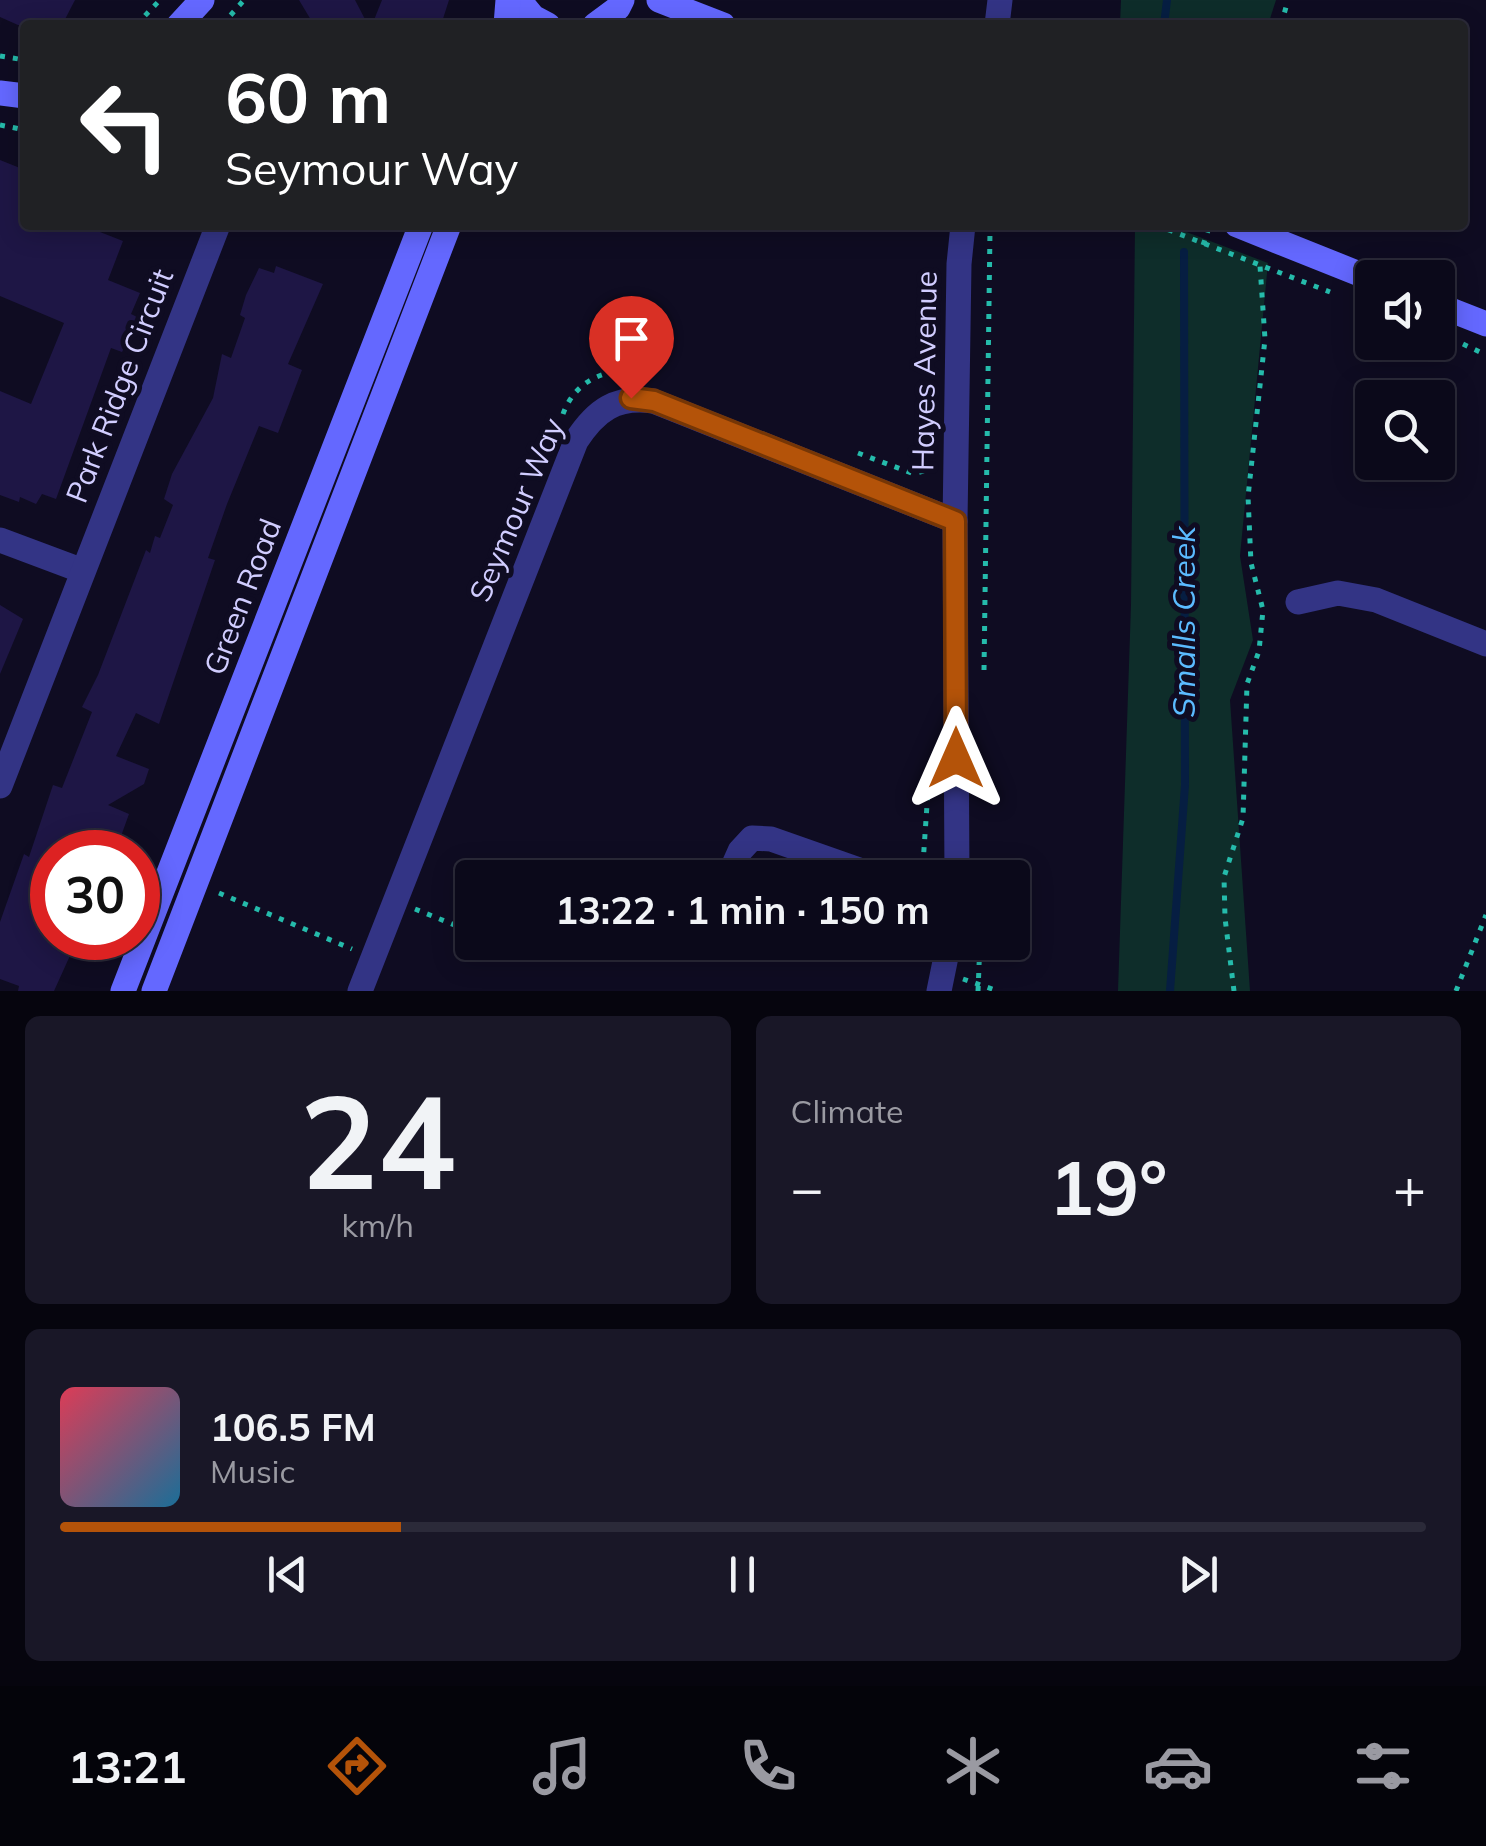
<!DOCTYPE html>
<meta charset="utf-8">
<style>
body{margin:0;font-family:Mulish,sans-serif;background:#191727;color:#f1f3f6;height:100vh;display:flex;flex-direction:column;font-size:38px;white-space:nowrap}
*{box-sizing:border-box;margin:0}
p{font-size:32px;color:#9a9aa2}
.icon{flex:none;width:55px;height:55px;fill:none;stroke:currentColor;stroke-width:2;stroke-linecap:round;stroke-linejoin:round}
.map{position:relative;height:991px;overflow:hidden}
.panel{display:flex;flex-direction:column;gap:25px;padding:25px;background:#06050e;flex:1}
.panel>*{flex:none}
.top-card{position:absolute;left:20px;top:20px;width:1448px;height:210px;border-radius:10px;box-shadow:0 5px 25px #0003,0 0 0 2px #2b2a39;background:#202124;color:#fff;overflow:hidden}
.controls{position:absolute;left:1355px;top:260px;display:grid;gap:20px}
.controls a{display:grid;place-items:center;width:100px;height:100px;border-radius:10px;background:#0b091a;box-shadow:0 5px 25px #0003,0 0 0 2px #2b2a39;font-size:50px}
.speed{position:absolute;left:30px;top:830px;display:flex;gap:20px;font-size:50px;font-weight:700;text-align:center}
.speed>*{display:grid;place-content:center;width:130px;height:130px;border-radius:50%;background:#0b091a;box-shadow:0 5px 25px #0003,0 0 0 2px #2b2a39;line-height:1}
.speed .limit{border:15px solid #d22;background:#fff;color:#111}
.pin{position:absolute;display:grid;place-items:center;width:85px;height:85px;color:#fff;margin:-102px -42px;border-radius:50% 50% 50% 0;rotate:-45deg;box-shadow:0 0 10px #0007}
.pin .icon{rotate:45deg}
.me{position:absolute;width:110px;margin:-55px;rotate:0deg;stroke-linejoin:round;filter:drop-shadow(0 0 8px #0008)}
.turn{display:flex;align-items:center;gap:35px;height:210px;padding:0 40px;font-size:45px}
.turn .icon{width:130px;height:130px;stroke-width:2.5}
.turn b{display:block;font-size:70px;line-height:85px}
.big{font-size:75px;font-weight:700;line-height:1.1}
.panel .tile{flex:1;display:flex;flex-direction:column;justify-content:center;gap:15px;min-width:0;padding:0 35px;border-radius:15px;background:#191727}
.panel .dial{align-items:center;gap:0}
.dial b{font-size:130px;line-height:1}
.song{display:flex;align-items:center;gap:30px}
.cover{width:120px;height:120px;border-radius:15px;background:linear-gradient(135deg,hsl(350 70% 55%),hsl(200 70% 35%))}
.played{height:10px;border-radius:5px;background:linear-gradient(90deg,#b45309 25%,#2b2a39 25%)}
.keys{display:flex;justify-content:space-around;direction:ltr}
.heat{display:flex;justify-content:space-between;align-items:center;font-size:55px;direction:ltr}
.panel .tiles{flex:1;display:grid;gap:25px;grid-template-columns:1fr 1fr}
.tile:last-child{grid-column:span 2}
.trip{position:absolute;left:455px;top:860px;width:575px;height:100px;border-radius:10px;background:#0b091a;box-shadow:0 5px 25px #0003,0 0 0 2px #2b2a39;font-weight:700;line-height:100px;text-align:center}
.tab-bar{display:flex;height:160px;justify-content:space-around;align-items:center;background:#04040a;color:#9a9aa2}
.tab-bar .icon{width:70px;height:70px}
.tab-bar .active{color:#b45309}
.tab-bar b{font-size:45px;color:#f1f3f6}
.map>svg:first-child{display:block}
.green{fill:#0e2d2a}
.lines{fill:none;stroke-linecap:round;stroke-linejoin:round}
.stream{stroke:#061e42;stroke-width:8}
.building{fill:#1e1645}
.path{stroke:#25bbab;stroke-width:5;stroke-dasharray:5 8;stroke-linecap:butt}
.street{stroke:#333485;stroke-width:25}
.secondary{stroke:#6468ff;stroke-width:25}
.route-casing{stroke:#753606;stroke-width:25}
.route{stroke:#b45309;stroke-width:18}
.labels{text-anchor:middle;stroke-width:10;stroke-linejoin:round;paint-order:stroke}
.street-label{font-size:30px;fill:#d1cdff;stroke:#0f0c22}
.water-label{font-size:32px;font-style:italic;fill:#5bbbff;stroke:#0f0c22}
</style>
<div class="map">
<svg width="1486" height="991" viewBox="0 0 1486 991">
<rect width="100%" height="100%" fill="#0f0c22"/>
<!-- green -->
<g class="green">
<polygon points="1121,0 1276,0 1268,25 1120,25"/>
<polygon points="1135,225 1168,225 1268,263 1240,556 1253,640 1230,700 1250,991 1118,991 1131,605"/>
</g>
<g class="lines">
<!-- stream -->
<g class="stream">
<polyline points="1164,25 1167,0"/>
<polyline points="1170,991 1185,785 1184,252"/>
</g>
</g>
<!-- building -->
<g class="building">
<polygon points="0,0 75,0 62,25 18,25 0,17"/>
<polygon points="299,0 355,0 368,25 314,25"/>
<polygon points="382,0 449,0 441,25 372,25"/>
<polygon points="0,160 25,170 25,225 101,225 100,232 123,241 108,280 140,293 131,314 139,318 122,352 111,348 56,499 42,494 36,504 20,497 19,502 0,495 0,391 31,404 64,323 0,296"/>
<polygon points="276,266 323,284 288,364 302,370 278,433 259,426 227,504 208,558 215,560 159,724 136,713 116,756 149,769 144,784 108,805 129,814 116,850 72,832 64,852 52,852 52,938 78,938 54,991 18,991 19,986 0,979 0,922 24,854 29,857 53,785 62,788 92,712 82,707 98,675 146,550 150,553 155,536 160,538 173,505 164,499 172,474 213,398 222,354 231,358 245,318 240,315 246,295 259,268 274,273"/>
<polygon points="0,605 23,619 0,674"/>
</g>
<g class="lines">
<!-- path -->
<g class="path">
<polyline points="136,25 160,0"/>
<polyline points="222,25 244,0"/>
<polyline points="1281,25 1288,0"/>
<polyline points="0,56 25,60"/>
<polyline points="0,125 25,130"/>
<polyline points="1156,225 1330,292"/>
<polyline points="1203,245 1210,225"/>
<polyline points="1463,344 1486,355"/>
<path d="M563,414C576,378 611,365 646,374"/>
<polyline points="858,453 914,474 926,470"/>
<polyline points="984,670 990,231"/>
<polyline points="922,878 929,776"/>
<polyline points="219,893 352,949"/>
<polyline points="415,909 472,932"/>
<polyline points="500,942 519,950 574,942"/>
<polyline points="963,979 998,991"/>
<polyline points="978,991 980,942"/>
<polyline points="1234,991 1225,918 1224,877 1243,818 1247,684 1259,651 1263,610 1251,563 1248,497 1265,339 1260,266"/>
<polyline points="1456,991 1486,915"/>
</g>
<!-- street -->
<g class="street">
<polyline points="997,25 1000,0"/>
<polyline points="0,540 83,571"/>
<polyline points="1298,602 1338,593 1376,600 1486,644"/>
<polyline points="0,786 218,225"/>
<polyline points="728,878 740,851 752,838 771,839 882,878"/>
<polyline points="957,878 955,521 959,264 963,225"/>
<path d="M360,991L576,441C596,410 616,396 653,401L955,521"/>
<polyline points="939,991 949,942"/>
</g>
<!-- secondary -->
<g class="secondary">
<polyline points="519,0 533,17 548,25"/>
<polyline points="659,0 723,25"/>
<polyline points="179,25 202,0"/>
<polyline points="506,25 508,0"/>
<polyline points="595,25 618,8 622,0"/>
<polyline points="0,93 25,96"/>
<polyline points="1237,225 1372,279"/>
<polyline points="1438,305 1486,324"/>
<polyline points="123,991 421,225"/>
<polyline points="154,991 449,225"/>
</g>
</g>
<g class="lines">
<!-- route casing -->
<g class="route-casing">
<polyline id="route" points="631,398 654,401 955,521 956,758"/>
</g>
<!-- route -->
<use href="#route" class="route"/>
</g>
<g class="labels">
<!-- street labels -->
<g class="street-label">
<text transform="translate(925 371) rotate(-89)" y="10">Hayes Avenue</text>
<text transform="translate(120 386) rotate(-69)" y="10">Park Ridge Circuit</text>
<text transform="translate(517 510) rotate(-67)" y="10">Seymour Way</text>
<text transform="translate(243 597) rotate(-69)" y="10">Green Road</text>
</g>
<!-- water labels -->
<g class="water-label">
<text transform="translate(1184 622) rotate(-90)" y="11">Smalls Creek</text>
</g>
</g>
</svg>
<div class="controls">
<a><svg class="icon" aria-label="sound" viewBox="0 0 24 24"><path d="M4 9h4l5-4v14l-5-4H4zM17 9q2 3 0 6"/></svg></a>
<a><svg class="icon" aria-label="search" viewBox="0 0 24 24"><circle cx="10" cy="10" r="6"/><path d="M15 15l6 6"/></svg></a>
</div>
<div class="speed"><div class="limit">30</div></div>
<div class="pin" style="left:631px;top:398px;background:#d93025"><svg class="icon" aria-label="arrive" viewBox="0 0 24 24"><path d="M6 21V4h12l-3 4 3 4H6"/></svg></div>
<svg class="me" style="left:956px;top:758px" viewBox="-20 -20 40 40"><path d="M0-17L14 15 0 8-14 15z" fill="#b45309" stroke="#fff" stroke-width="4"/></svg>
<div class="trip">13:22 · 1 min · 150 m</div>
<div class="top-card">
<div class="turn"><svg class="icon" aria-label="left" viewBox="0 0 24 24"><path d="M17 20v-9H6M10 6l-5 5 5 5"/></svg><div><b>60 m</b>Seymour Way</div></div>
</div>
</div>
<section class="panel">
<div class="tiles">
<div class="tile dial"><b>24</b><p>km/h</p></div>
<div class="tile"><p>Climate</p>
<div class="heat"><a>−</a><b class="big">19°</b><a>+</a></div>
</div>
<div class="tile">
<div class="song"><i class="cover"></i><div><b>106.5 FM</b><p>Music</p></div></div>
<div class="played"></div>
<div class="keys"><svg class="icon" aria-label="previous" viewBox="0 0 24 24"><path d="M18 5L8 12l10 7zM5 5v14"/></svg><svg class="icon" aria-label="pause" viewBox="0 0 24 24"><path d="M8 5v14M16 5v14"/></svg><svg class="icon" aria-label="next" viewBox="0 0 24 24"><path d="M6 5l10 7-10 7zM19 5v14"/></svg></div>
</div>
</div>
</section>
<nav class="tab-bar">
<b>13:21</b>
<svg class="icon active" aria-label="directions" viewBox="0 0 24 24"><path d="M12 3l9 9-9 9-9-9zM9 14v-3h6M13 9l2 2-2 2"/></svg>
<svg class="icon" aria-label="music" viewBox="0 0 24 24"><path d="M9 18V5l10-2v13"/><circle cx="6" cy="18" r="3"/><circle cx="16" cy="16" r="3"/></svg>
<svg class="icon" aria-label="phone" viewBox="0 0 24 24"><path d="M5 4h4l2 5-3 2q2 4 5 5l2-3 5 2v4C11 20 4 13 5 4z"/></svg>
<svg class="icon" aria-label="climate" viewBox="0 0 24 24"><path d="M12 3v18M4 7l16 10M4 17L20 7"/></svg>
<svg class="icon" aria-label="car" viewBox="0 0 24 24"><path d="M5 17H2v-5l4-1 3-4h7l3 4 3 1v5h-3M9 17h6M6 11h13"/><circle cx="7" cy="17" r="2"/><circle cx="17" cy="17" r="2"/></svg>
<svg class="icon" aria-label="filters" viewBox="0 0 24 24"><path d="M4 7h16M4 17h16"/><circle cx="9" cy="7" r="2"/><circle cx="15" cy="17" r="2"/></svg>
</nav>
